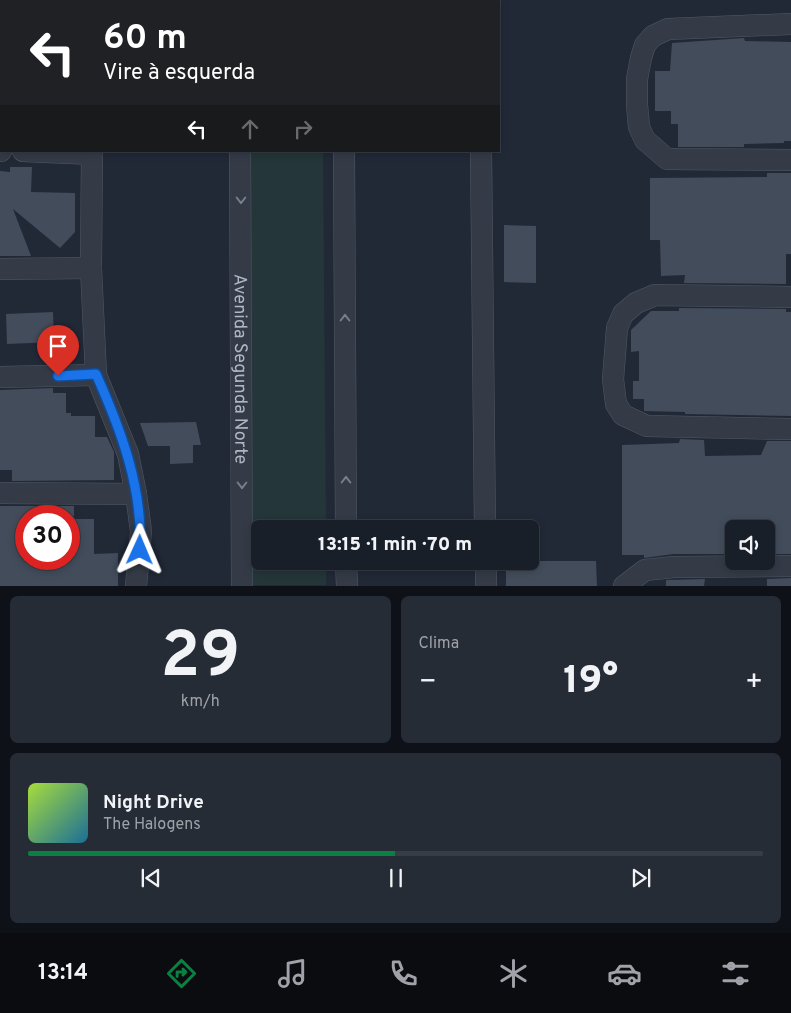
<!DOCTYPE html>
<html lang="pt">
<meta charset="utf-8">
<style>
body{margin:0;font-family:Overpass,sans-serif;background:#262c35;color:#f1f3f6;height:100vh;display:flex;flex-direction:column;font-size:19px;white-space:nowrap}
*{box-sizing:border-box;margin:0}
p{font-size:16px;color:#9fa2a8}
.icon{flex:none;width:28px;height:28px;fill:none;stroke:currentColor;stroke-width:2;stroke-linecap:round;stroke-linejoin:round}
.map{position:relative;height:586px;overflow:hidden}
.side{display:flex;flex-direction:column;gap:10px;padding:10px;background:#0e1117;flex:1}
.side>*{flex:none}
.hud{position:absolute;left:0px;top:0px;width:500px;height:152px;box-shadow:0 2px 8px #0003,0 0 0 1px #373d46;background:#202124;color:#fff;overflow:hidden}
.buttons{position:absolute;left:725px;top:520px;display:grid;gap:10px}
.buttons a{display:grid;place-items:center;width:50px;height:50px;border-radius:8px;background:#191f29;box-shadow:0 2px 8px #0003,0 0 0 1px #373d46;font-size:25px}
.speed{position:absolute;left:15px;top:505px;display:flex;gap:10px;font-size:25px;font-weight:700;text-align:center}
.speed>*{display:grid;place-content:center;width:65px;height:65px;border-radius:50%;background:#191f29;box-shadow:0 2px 8px #0003,0 0 0 1px #373d46;line-height:1}
.speed .limit{border:8px solid #d22;background:#fff;color:#111}
.pin{position:absolute;display:grid;place-items:center;width:42px;height:42px;color:#fff;margin:-51px -21px;border-radius:50% 50% 50% 0;rotate:-45deg;box-shadow:0 0 5px #0007}
.pin .icon{rotate:45deg}
.me{position:absolute;width:55px;margin:-28px;rotate:1deg;stroke-linejoin:round;filter:drop-shadow(0 0 4px #0008)}
.turn{display:flex;align-items:center;gap:18px;height:105px;padding:0 20px;font-size:22px}
.turn .icon{width:65px;height:65px;stroke-width:2.5}
.turn b{display:block;font-size:35px;line-height:42px}
.lanes{display:flex;align-items:center;height:48px;padding:0 20px;background:#0003;justify-content:center;gap:25px;direction:ltr}
.lanes .off{opacity:.35}
.big{font-size:38px;font-weight:800;line-height:1.1}
.side .widget{flex:1;display:flex;flex-direction:column;justify-content:center;gap:8px;min-width:0;padding:0 18px;border-radius:8px;background:#262c35}
.side .dial{align-items:center;gap:0}
.dial b{font-size:65px;line-height:1}
.song{display:flex;align-items:center;gap:15px}
.cover{width:60px;height:60px;border-radius:8px;background:linear-gradient(135deg,hsl(80 70% 55%),hsl(200 70% 35%))}
.played{height:5px;border-radius:2px;background:linear-gradient(90deg,#0b8043 50%,#373d46 50%)}
.keys{display:flex;justify-content:space-around;direction:ltr}
.heat{display:flex;justify-content:space-between;align-items:center;font-size:28px;direction:ltr}
.side .tiles{flex:1;display:grid;gap:10px;grid-template-columns:1fr 1fr}
.widget:last-child{grid-column:span 2}
.trip{position:absolute;left:251px;top:520px;width:288px;height:50px;border-radius:8px;background:#191f29;box-shadow:0 2px 8px #0003,0 0 0 1px #373d46;font-weight:800;line-height:50px;text-align:center}
.menu{display:flex;height:80px;justify-content:space-around;align-items:center;background:#0a0c10;color:#9fa2a8}
.menu .icon{width:35px;height:35px}
.menu .on{color:#0b8043}
.menu b{font-size:22px;color:#f1f3f6}
.map>svg:first-child{display:block}
.green{fill:#243639}
.building{fill:#424c5b}
.lines{fill:none;stroke-linecap:round;stroke-linejoin:round}
.minor-casing{stroke:#525965;stroke-width:22}
.minor{stroke:#343b47;stroke-width:21}
.oneway{stroke:#787f8c}
.route-casing{stroke:#114b97;stroke-width:12}
.route{stroke:#1a73e8;stroke-width:9}
.labels{text-anchor:middle;stroke-width:5;stroke-linejoin:round;paint-order:stroke}
.street-label{font-size:18px;fill:#afb6c4;stroke:#1a212c}
</style>
<div class="map">
<svg width="791" height="586" viewBox="0 0 791 586">
<rect width="100%" height="100%" fill="#212937"/>
<!-- green -->
<polygon class="green" points="244,151 323,151 326,529 260,529 260,561 326,561 326,585 247,585"/>
<!-- building -->
<g class="building">
<polygon points="744,38 745,41 791,42 791,141 784,141 784,143 744,144 744,147 678,147 678,124 671,124 671,111 655,111 655,71 670,71 672,43"/>
<polygon points="10,167 32,167 31,192 75,193 75,232 60,248 13,209 31,256 0,256 0,171 10,172"/>
<polygon points="767,173 791,173 791,254 786,254 786,284 684,283 685,275 661,276 660,240 650,240 650,178 767,177"/>
<polygon points="504,225 536,226 536,283 504,282"/>
<polygon points="679,308 786,309 786,312 791,312 791,416 685,414 685,412 644,411 644,399 633,399 633,381 639,381 639,351 631,352 631,330 651,311 679,311"/>
<polygon points="53,312 54,342 7,344 6,314"/>
<polygon points="53,388 53,393 66,393 66,413 71,413 71,416 95,416 95,437 107,437 114,452 114,480 12,481 12,470 0,470 0,390"/>
<polygon points="196,422 201,445 193,445 193,463 170,464 170,446 148,446 140,423"/>
<polygon points="680,439 704,440 705,456 761,455 767,441 791,441 791,554 766,554 766,529 734,529 734,554 674,554 644,558 644,555 622,555 622,445 679,443"/>
<polygon points="0,506 74,506 74,516 26,516 26,559 69,559 69,519 94,519 94,554 118,553 118,586 0,586"/>
<polygon points="506,561 596,561 597,586 506,586"/>
<polygon points="791,578 791,586 767,586 767,579"/>
<polygon points="705,579 704,586 666,586 666,580"/>
</g>
<g class="lines">
<!-- minor casing -->
<g class="minor-casing">
<g id="minor">
<polyline points="239,0 239,1"/>
<polyline points="342,0 342,1"/>
<polyline points="95,1 95,0"/>
<polyline points="481,1 481,0"/>
<polyline points="791,24 668,29 653,36 645,45 641,58 637,79 637,105 639,127 645,140 667,159 791,160"/>
<polyline points="0,30 1,30"/>
<polyline points="0,151 1,151"/>
<polyline points="23,151 92,154"/>
<polyline points="92,151 91,268 96,375 128,454 136,494 141,531 136,586"/>
<path id="s1" d="M240,151L242,586"/>
<polyline points="344,151 346,529"/>
<polyline points="481,151 485,529"/>
<polyline points="0,269 91,268"/>
<polyline points="791,297 655,295 636,303 623,314 617,328 613,379 616,404 623,415 647,426 791,429"/>
<polyline points="0,377 96,375"/>
<polyline points="0,493 136,494"/>
<polyline points="346,561 347,586"/>
<polyline points="486,561 486,586"/>
<polyline points="624,586 645,570 674,567 791,566"/>
</g>
</g>
<!-- minor -->
<use href="#minor" class="minor"/>
</g>
<!-- one-way arrows -->
<defs><path id="oneway-chevron" d="M-2-3.5L2.5 0L-2 3.5" fill="none" stroke-width="1.6" stroke-linecap="round" stroke-linejoin="round" transform="scale(1.25)"/></defs>
<g class="oneway">
<use href="#oneway-chevron" transform="translate(241 200) rotate(90)"/>
<use href="#oneway-chevron" transform="translate(345 318) rotate(-90)"/>
<use href="#oneway-chevron" transform="translate(346 480) rotate(-90)"/>
<use href="#oneway-chevron" transform="translate(242 485) rotate(90)"/>
</g>
<g class="lines">
<!-- route casing -->
<g class="route-casing">
<path id="route" d="M58,376L96,374C121,430 143,488 140,550"/>
</g>
<!-- route -->
<use href="#route" class="route"/>
</g>
<g class="labels">
<!-- street labels -->
<g class="street-label">
<text dy="6" stroke="none"><textPath href="#s1" startOffset="218">Avenida Segunda Norte</textPath></text>
</g>
</g>
</svg>
<div class="buttons">
<a><svg class="icon" aria-label="sound" viewBox="0 0 24 24"><path d="M4 9h4l5-4v14l-5-4H4zM17 9q2 3 0 6"/></svg></a>
</div>
<div class="speed"><div class="limit">30</div></div>
<div class="pin" style="left:58px;top:376px;background:#d93025"><svg class="icon" aria-label="arrive" viewBox="0 0 24 24"><path d="M6 21V4h12l-3 4 3 4H6"/></svg></div>
<svg class="me" style="left:140px;top:550px" viewBox="-20 -20 40 40"><path d="M0-17L14 15 0 8-14 15z" fill="#1a73e8" stroke="#fff" stroke-width="4"/></svg>
<div class="trip">13:15 · 1 min · 70 m</div>
<div class="hud">
<div class="turn"><svg class="icon" aria-label="left" viewBox="0 0 24 24"><path d="M17 20v-9H6M10 6l-5 5 5 5"/></svg><div><b>60 m</b>Vire à esquerda</div></div>
<div class="lanes"><svg class="icon" aria-label="left" viewBox="0 0 24 24"><path d="M17 20v-9H6M10 6l-5 5 5 5"/></svg><svg class="icon off" aria-label="ahead" viewBox="0 0 24 24"><path d="M12 20V5M6 11l6-6 6 6"/></svg><svg class="icon off" aria-label="right" viewBox="0 0 24 24"><path d="M7 20v-9h11M14 6l5 5-5 5"/></svg></div>
</div>
</div>
<section class="side">
<div class="tiles">
<div class="widget dial"><b>29</b><p>km/h</p></div>
<div class="widget"><p>Clima</p>
<div class="heat"><a>−</a><b class="big">19°</b><a>+</a></div>
</div>
<div class="widget">
<div class="song"><i class="cover"></i><div><b>Night Drive</b><p>The Halogens</p></div></div>
<div class="played"></div>
<div class="keys"><svg class="icon" aria-label="previous" viewBox="0 0 24 24"><path d="M18 5L8 12l10 7zM5 5v14"/></svg><svg class="icon" aria-label="pause" viewBox="0 0 24 24"><path d="M8 5v14M16 5v14"/></svg><svg class="icon" aria-label="next" viewBox="0 0 24 24"><path d="M6 5l10 7-10 7zM19 5v14"/></svg></div>
</div>
</div>
</section>
<nav class="menu">
<b>13:14</b>
<svg class="icon on" aria-label="directions" viewBox="0 0 24 24"><path d="M12 3l9 9-9 9-9-9zM9 14v-3h6M13 9l2 2-2 2"/></svg>
<svg class="icon" aria-label="music" viewBox="0 0 24 24"><path d="M9 18V5l10-2v13"/><circle cx="6" cy="18" r="3"/><circle cx="16" cy="16" r="3"/></svg>
<svg class="icon" aria-label="phone" viewBox="0 0 24 24"><path d="M5 4h4l2 5-3 2q2 4 5 5l2-3 5 2v4C11 20 4 13 5 4z"/></svg>
<svg class="icon" aria-label="climate" viewBox="0 0 24 24"><path d="M12 3v18M4 7l16 10M4 17L20 7"/></svg>
<svg class="icon" aria-label="car" viewBox="0 0 24 24"><path d="M5 17H2v-5l4-1 3-4h7l3 4 3 1v5h-3M9 17h6M6 11h13"/><circle cx="7" cy="17" r="2"/><circle cx="17" cy="17" r="2"/></svg>
<svg class="icon" aria-label="filters" viewBox="0 0 24 24"><path d="M4 7h16M4 17h16"/><circle cx="9" cy="7" r="2"/><circle cx="15" cy="17" r="2"/></svg>
</nav>
